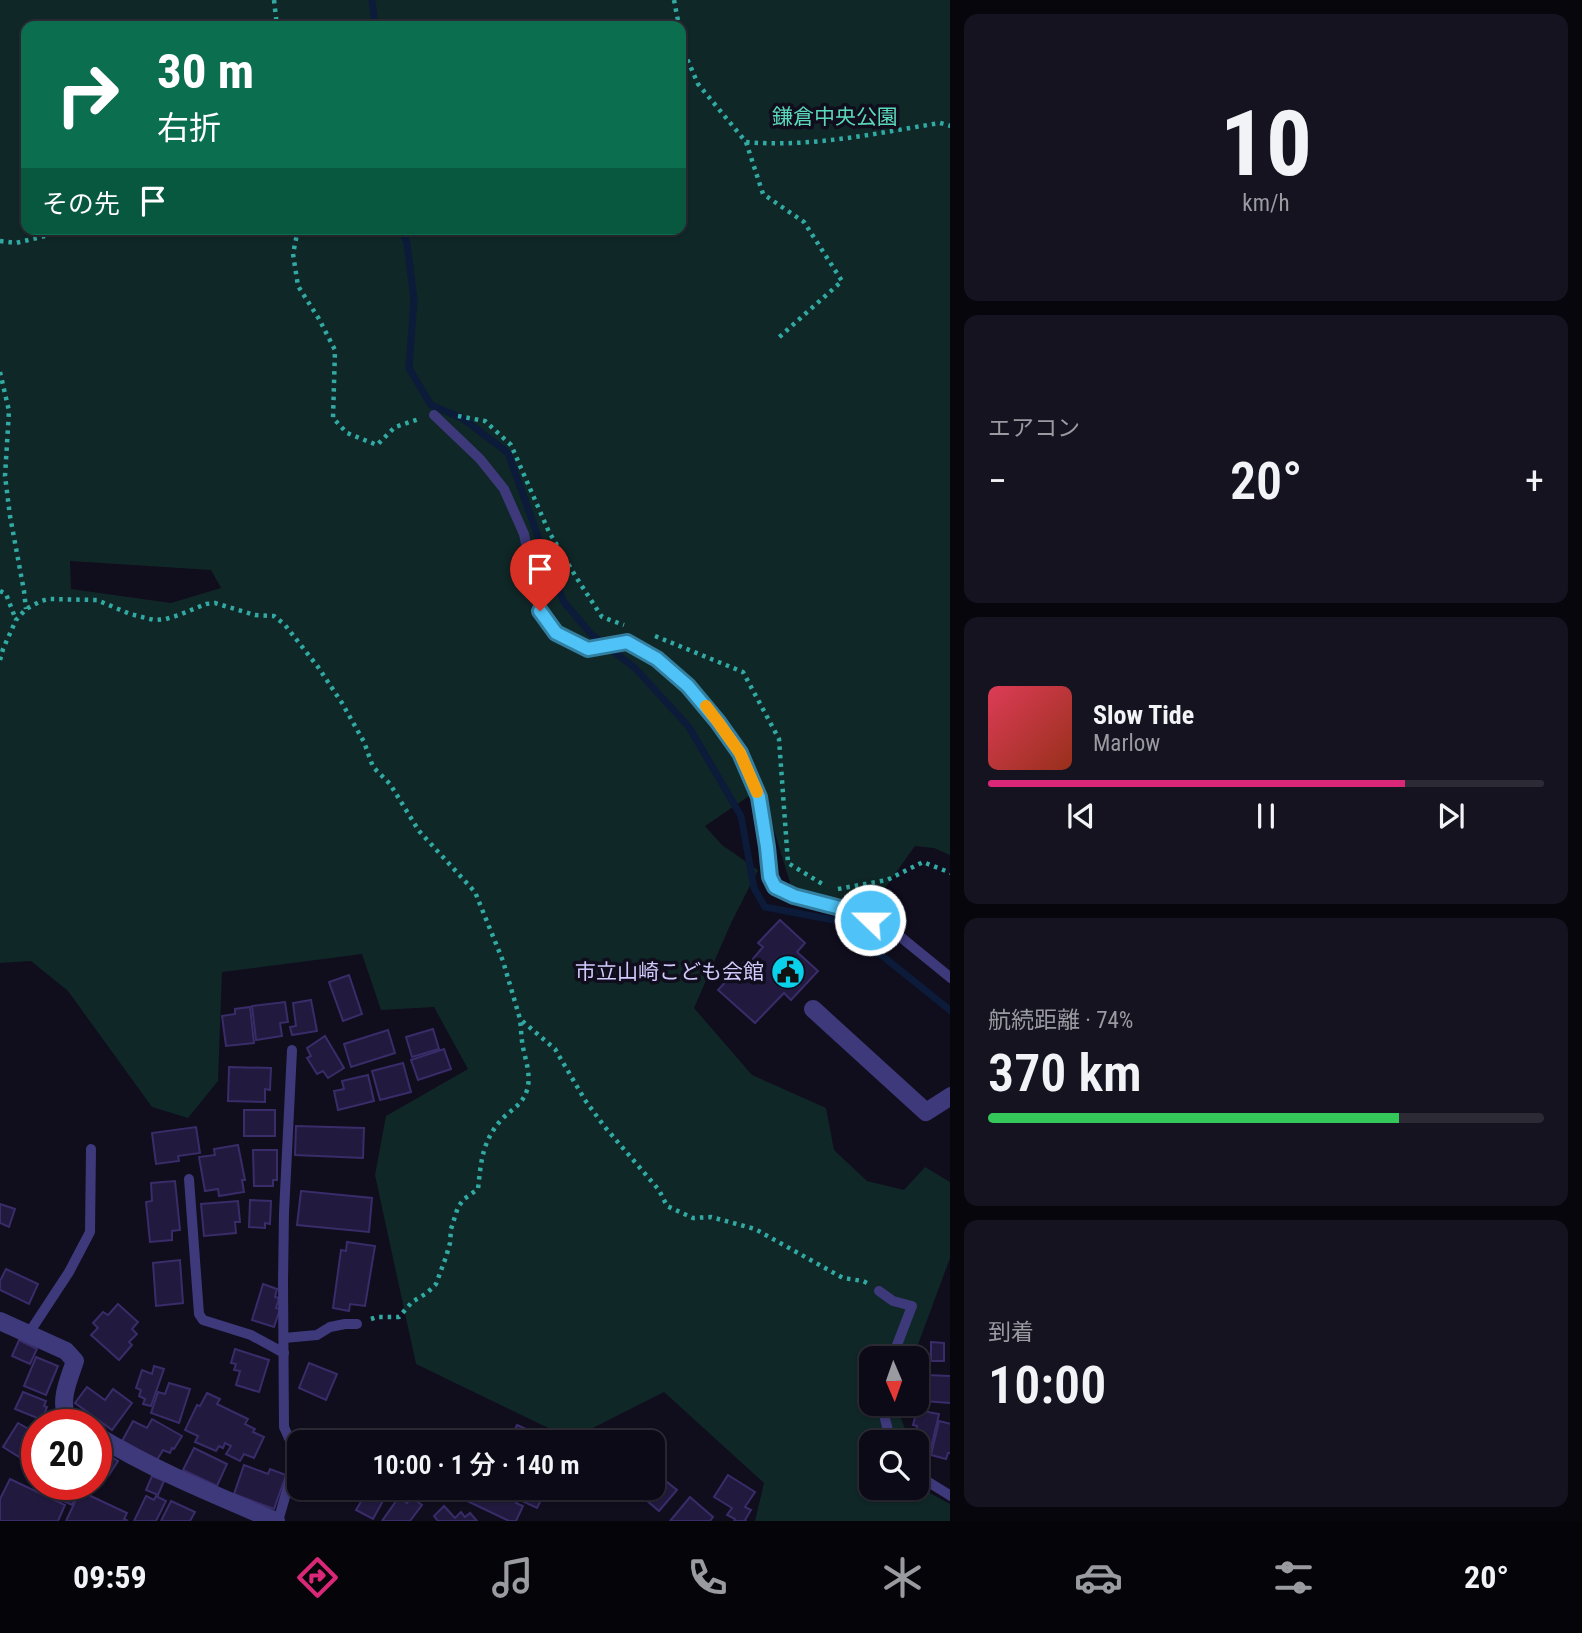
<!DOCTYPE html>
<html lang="ja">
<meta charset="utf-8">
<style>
body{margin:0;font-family:"Roboto Condensed","Noto Sans JP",sans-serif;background:#15131f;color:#f1f3f6;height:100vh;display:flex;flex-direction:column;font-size:26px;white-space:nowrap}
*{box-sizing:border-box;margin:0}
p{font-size:23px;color:#9a9aa1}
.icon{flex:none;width:38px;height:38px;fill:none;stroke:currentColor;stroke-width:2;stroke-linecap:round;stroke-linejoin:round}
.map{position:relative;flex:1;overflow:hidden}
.details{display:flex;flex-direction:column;gap:14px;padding:14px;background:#07060c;width:632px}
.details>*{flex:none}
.banner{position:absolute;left:21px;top:21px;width:665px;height:214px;border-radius:14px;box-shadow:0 2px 5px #0004,0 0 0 2px #2c2b35;background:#0b6e4f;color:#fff;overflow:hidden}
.needle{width:46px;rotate:178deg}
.controls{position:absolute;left:859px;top:1346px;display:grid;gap:14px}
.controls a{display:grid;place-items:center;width:70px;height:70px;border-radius:14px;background:#0c0a16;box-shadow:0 2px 5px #0004,0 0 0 2px #2c2b35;font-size:35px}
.speed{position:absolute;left:21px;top:1409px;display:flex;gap:14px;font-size:35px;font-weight:700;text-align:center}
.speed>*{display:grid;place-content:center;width:91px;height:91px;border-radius:50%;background:#0c0a16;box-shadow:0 2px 5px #0004,0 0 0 2px #2c2b35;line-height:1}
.speed .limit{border:10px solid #d22;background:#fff;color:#111}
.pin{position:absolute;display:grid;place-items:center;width:60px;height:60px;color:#fff;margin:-72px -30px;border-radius:50% 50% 50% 0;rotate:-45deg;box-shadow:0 0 7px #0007}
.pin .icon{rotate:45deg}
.me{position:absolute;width:77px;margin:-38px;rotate:292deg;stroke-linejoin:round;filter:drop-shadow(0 0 5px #0008)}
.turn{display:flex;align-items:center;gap:24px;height:147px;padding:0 21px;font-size:32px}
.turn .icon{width:91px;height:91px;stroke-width:2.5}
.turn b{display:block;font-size:49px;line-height:60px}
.then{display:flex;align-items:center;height:66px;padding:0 21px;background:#0003;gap:14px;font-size:26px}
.big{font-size:52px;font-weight:600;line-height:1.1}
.details .card{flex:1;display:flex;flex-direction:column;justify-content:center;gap:10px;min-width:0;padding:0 24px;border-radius:14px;background:#15131f}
.details .dial{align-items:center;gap:0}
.dial b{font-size:91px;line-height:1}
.song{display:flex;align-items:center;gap:21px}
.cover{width:84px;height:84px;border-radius:10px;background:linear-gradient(135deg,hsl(350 70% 55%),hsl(10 70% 35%))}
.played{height:7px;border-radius:4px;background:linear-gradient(90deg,#db2777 75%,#2c2b35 75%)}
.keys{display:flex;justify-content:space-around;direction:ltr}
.heat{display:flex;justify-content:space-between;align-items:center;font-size:38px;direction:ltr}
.charge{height:10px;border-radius:5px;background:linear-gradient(90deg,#34c759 74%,#2c2b35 0)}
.trip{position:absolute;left:287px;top:1430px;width:378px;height:70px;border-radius:14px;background:#0c0a16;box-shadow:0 2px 5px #0004,0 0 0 2px #2c2b35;font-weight:600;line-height:70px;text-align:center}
.dock{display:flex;height:112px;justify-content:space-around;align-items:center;background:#050409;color:#9a9aa1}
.dock .icon{width:49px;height:49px}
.dock .active{color:#db2777}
.dock b{font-size:32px;color:#f1f3f6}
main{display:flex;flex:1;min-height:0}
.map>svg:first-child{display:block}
.green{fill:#102727;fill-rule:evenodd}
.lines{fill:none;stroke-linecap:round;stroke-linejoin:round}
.stream{stroke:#0b1b39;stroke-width:7}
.building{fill:#211a3e;stroke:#392c69;stroke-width:2}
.path{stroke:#32aaa4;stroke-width:4.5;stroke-dasharray:3.5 5;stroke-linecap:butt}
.lane{stroke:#3d397b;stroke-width:10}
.street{stroke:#3d397b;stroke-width:18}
.route-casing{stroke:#337fa1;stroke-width:18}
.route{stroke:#4fc3f7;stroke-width:12}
.slow{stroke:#f59e0b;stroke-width:12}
.labels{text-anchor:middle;stroke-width:7;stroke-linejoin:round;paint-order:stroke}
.park-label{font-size:21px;fill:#5bd9bb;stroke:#100d1d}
.poi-label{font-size:21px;fill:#d1cbfd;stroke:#100d1d;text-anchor:end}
</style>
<main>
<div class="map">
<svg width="951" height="1521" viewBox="0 0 951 1521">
<rect width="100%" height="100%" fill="#100d1d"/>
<!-- green -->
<path class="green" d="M0,0H950V855L934,848L915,846L867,913L793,892L761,788L705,826L722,845L758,870L731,923L694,1008L752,1075L826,1108L834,1150L867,1181L904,1190L925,1167L950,1182V1258L913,1358H872V1404H902L899,1413L910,1442H872V1488H917V1460L926,1493L928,1492L950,1504V1521H755L764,1483L664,1392L571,1439L416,1364L375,1175L386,1116L468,1069L434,1007L381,1010L362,954L222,972L218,1081L188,1118L152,1107L68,991L31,961L0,963ZM26,26H681V229H26ZM70,561L211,570L221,588L171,603L71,589Z"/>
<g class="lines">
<!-- stream -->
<g class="stream">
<polyline points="372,0 375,26"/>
<polyline points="402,229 407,243 414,299 409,368 431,405 462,418 508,453 545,556 564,602 591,634 635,668 689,727 741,816 754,888 765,907 839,921 951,1011"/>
</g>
</g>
<!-- building -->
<g class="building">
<polygon points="780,920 805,943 797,952 818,971 791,1000 784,993 755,1023 718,990 745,961 758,972 761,968 752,960 763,947 758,943"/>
<polygon points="349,975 362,1014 343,1021 329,982"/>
<polygon points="311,1000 317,1031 292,1035 290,1027 296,1026 293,1003"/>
<polygon points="285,1002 288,1022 280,1023 282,1036 256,1040 252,1006"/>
<polygon points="250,1007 254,1043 226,1046 222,1016 235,1014 235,1009"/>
<polygon points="433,1029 439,1049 412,1057 406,1037"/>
<polygon points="388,1030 395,1053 351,1067 344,1044"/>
<polygon points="325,1036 344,1068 328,1078 323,1071 317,1074 307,1058 311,1056 307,1048"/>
<polygon points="444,1049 451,1069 418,1080 411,1060"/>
<polygon points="403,1063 411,1092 380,1100 372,1071"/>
<polygon points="229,1067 271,1068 270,1090 265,1089 265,1102 228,1101"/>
<polygon points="368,1075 374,1101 338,1110 334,1091 344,1089 342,1081"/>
<rect x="244" y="1110" width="31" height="26"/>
<polygon points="296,1126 364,1128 363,1158 295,1155"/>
<polygon points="196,1127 200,1153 178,1156 179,1161 156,1164 152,1133"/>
<polygon points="238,1145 245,1180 242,1180 244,1192 219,1196 218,1189 205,1191 199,1157 215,1155 214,1149"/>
<polygon points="253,1150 277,1150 277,1180 273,1180 273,1186 254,1186"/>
<polygon points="175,1181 180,1230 172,1231 172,1240 150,1242 146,1202 152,1201 151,1183"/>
<polygon points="301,1191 372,1198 369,1232 297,1225"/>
<polygon points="250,1200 271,1201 270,1224 265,1223 265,1228 249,1227"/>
<polygon points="238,1201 240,1222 235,1222 236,1233 204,1236 201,1204"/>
<polygon points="0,1204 15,1209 9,1227 0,1223"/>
<polygon points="347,1242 375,1246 365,1306 350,1304 349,1311 333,1308 341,1250 346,1251"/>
<polygon points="180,1260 183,1303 156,1306 153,1263"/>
<polygon points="6,1269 38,1284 29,1304 0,1290 0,1281"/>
<polygon points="263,1284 277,1289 275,1297 279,1298 276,1308 280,1309 274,1327 252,1320"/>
<polygon points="118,1304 138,1322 132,1329 137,1334 129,1342 132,1345 119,1360 91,1335 98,1328 93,1323 103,1312 108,1315"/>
<polygon points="19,1340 37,1349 30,1364 12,1356"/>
<polygon points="931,1342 944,1343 944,1361 931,1361"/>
<polygon points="235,1349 269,1360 259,1392 236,1385 240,1371 234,1370 236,1364 231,1363"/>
<polygon points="36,1357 58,1366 46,1395 24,1386"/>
<polygon points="309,1363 337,1374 326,1400 299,1388"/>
<polygon points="154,1366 164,1369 151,1406 143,1404 145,1399 139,1396 141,1390 136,1388 142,1370 152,1374"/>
<polygon points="926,1375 951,1376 951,1403 924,1401"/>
<polygon points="169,1383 190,1389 179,1423 151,1413 158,1392 165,1394"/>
<polygon points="87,1387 105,1400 113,1389 132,1403 112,1430 75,1403"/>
<polygon points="23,1392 46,1401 44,1406 47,1407 42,1420 15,1409"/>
<polygon points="207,1393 220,1399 217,1404 248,1419 245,1424 255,1429 253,1432 264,1437 254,1458 244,1454 240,1461 226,1454 231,1446 225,1443 223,1448 219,1446 216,1451 195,1442 198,1436 185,1430 197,1405 200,1406"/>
<polygon points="917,1410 939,1414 931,1448 917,1444 916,1442 917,1426 913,1425"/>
<polygon points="152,1419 182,1436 174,1449 172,1448 170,1453 163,1450 157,1460 122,1441 133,1421 147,1428"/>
<polygon points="939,1421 951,1424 951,1453 948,1453 946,1459 931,1455"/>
<polygon points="18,1423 36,1433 21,1458 3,1447"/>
<polygon points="517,1425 537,1434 538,1431 558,1440 557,1442 509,1442"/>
<polygon points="327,1429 354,1439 353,1442 323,1442"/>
<polygon points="96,1447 118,1461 109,1475 105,1473 96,1487 91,1484 96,1484"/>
<polygon points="194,1448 227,1464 217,1486 183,1470"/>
<polygon points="244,1465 268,1474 270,1469 286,1475 274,1509 234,1494"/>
<polygon points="728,1475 755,1492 745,1507 751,1510 745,1520 746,1521 734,1521 735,1519 727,1515 732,1508 714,1497"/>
<polygon points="152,1476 164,1481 158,1495 146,1490"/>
<polygon points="662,1478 677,1490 659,1511 645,1499"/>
<polygon points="10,1479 65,1505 58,1521 0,1521 0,1499"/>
<polygon points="57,1484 64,1484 78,1490 72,1505 52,1496"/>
<polygon points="369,1488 382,1495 381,1497 384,1499 373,1519 356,1510"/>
<polygon points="468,1488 543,1488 539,1496 542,1498 537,1508 518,1499 516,1503 523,1506 516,1521 509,1521 463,1499"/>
<polygon points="80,1491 127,1513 124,1519 128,1521 66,1521"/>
<polygon points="146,1496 154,1500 156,1496 166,1501 156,1521 134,1521"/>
<polygon points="399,1497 407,1503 411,1497 422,1505 410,1521 382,1521"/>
<polygon points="690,1497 713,1517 710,1521 670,1521"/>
<polygon points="171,1501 195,1512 190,1521 161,1521"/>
<polygon points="444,1506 455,1518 461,1512 465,1517 470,1513 477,1521 438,1521 434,1516"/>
</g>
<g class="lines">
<!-- path -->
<g class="path">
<polyline points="274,0 277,26"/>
<polyline points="674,0 679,26"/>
<path d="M681,35L685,54L698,84L746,142C810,148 877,133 940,123L951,126"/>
<polyline points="746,142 763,194 804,222 842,281 776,340"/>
<polyline points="298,229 293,254 298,286 319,319 335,350 333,418 347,433 377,445 395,427 419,419"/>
<polyline points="0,241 16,243 74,229"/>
<polyline points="0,372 9,411 5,476 10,516 24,591 26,609"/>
<polyline points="458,416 485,421 511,445 549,532 576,577 602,617 624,625"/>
<polyline points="0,591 6,594 16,620"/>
<polyline points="655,636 743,672 779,739 788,863 824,885"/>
<polyline points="0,660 3,649 16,620 26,609 41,601 49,599 97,600 130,614 154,620 166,619 179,615 206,604 215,603 255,615 274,616 285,625 318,667 342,703 364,742 373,767 390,784 419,831 475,892 503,961 520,1019 555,1049 585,1100 604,1126 659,1190 667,1206 693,1218 711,1217 755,1229 843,1278 863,1281 867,1283"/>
<polyline points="838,889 887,880 923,862 951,873"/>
<path d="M371,1319L377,1317H399L412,1302L427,1293L436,1284L446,1257L450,1243L451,1229L458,1207L464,1199L478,1189C481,1162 482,1140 503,1118C512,1109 523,1104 527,1090C532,1074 524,1057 522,1041C521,1034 521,1027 520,1019"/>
</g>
<!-- lane -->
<g class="lane">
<polyline points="434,415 480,459 504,489 524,534 540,611 556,633 588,649 627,642 658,659 688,686 718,722 740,753 759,797 767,847 770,877 775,887 794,896 848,910 892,930 951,978"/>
<polyline points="189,1179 199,1314 203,1320 251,1335 284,1353"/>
<polyline points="879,1291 893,1301 912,1306 892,1358"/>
<polyline points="29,1333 69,1272 90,1232 91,1149"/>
<polyline points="284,1338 317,1335 330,1327 345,1324 357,1324"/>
<polyline points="883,1404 882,1407 891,1442"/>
<polyline points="917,1475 951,1496"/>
<polyline points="394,1488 421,1496"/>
<polyline points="278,1521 297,1456 284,1427 283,1282 284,1213 292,1050"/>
</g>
<!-- street -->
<g class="street">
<polyline points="813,1009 926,1112 951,1096"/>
<path d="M0,1321L66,1351L75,1361C69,1379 60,1398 66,1416L79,1424"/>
<path d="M96,1435C153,1470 215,1495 276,1521"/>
</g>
</g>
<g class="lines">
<!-- route casing -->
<g class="route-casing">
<polyline id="route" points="540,611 556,633 588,649 627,642 657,659 688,686 718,722 740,753 759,797 767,847 770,877 775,887 794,896 848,910 870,920"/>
</g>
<!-- route -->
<use href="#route" class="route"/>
<!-- slow -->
<polyline class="slow" points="706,706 718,722 740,753 757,792"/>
</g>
<!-- icons -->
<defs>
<g id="civic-disc" transform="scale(1.75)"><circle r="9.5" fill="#09d1eb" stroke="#100d1d"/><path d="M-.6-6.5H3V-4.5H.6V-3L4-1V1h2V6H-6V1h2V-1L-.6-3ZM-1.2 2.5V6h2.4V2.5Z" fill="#111"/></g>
</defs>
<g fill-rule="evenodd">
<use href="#civic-disc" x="788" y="972"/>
</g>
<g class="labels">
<!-- park labels -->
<g class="park-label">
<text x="835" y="124">鎌倉中央公園</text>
</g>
<!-- poi labels -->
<g class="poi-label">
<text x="764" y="979">市立山崎こども会館</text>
</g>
</g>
</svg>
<div class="controls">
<a><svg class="needle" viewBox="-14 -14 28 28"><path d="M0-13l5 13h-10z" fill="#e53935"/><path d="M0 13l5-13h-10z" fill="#9a9aa1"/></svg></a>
<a><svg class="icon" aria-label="search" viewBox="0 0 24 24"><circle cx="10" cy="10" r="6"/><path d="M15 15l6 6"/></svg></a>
</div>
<div class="speed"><div class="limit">20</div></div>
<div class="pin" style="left:540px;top:611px;background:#d93025"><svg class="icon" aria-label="arrive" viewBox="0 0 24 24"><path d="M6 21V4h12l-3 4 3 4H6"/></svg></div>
<svg class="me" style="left:870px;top:920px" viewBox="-20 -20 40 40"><circle r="17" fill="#4fc3f7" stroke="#fff" stroke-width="3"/><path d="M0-11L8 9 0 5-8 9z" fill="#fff"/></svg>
<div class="trip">10:00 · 1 分 · 140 m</div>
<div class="banner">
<div class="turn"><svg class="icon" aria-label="right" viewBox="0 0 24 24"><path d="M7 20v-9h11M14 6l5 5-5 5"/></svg><div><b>30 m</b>右折</div></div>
<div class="then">その先<svg class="icon" aria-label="arrive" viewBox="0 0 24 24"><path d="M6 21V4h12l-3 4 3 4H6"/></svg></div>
</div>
</div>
<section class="details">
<div class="card dial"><b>10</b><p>km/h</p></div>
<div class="card"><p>エアコン</p>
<div class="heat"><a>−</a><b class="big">20°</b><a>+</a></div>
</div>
<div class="card">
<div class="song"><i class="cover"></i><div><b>Slow Tide</b><p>Marlow</p></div></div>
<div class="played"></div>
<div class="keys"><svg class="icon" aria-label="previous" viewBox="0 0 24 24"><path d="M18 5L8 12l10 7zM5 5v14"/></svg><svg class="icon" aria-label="pause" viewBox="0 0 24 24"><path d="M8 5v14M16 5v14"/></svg><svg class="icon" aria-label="next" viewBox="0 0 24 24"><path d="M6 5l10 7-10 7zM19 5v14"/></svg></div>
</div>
<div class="card"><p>航続距離 · 74%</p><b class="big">370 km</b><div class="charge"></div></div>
<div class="card"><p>到着</p><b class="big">10:00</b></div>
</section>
</main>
<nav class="dock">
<b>09:59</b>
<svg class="icon active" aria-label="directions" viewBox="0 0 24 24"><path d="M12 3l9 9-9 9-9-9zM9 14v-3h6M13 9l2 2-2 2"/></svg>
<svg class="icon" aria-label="music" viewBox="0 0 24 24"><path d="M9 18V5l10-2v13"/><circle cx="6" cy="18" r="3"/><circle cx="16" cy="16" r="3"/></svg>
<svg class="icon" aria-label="phone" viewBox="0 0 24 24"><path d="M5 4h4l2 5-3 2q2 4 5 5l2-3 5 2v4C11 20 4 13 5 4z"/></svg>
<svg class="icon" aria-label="climate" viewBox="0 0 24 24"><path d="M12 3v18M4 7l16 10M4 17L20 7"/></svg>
<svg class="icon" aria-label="car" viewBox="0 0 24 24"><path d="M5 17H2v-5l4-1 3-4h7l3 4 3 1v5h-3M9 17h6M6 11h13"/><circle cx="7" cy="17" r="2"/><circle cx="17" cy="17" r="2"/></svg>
<svg class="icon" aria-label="filters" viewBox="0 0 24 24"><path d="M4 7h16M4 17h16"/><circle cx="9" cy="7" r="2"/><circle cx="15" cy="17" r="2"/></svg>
<b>20°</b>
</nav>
